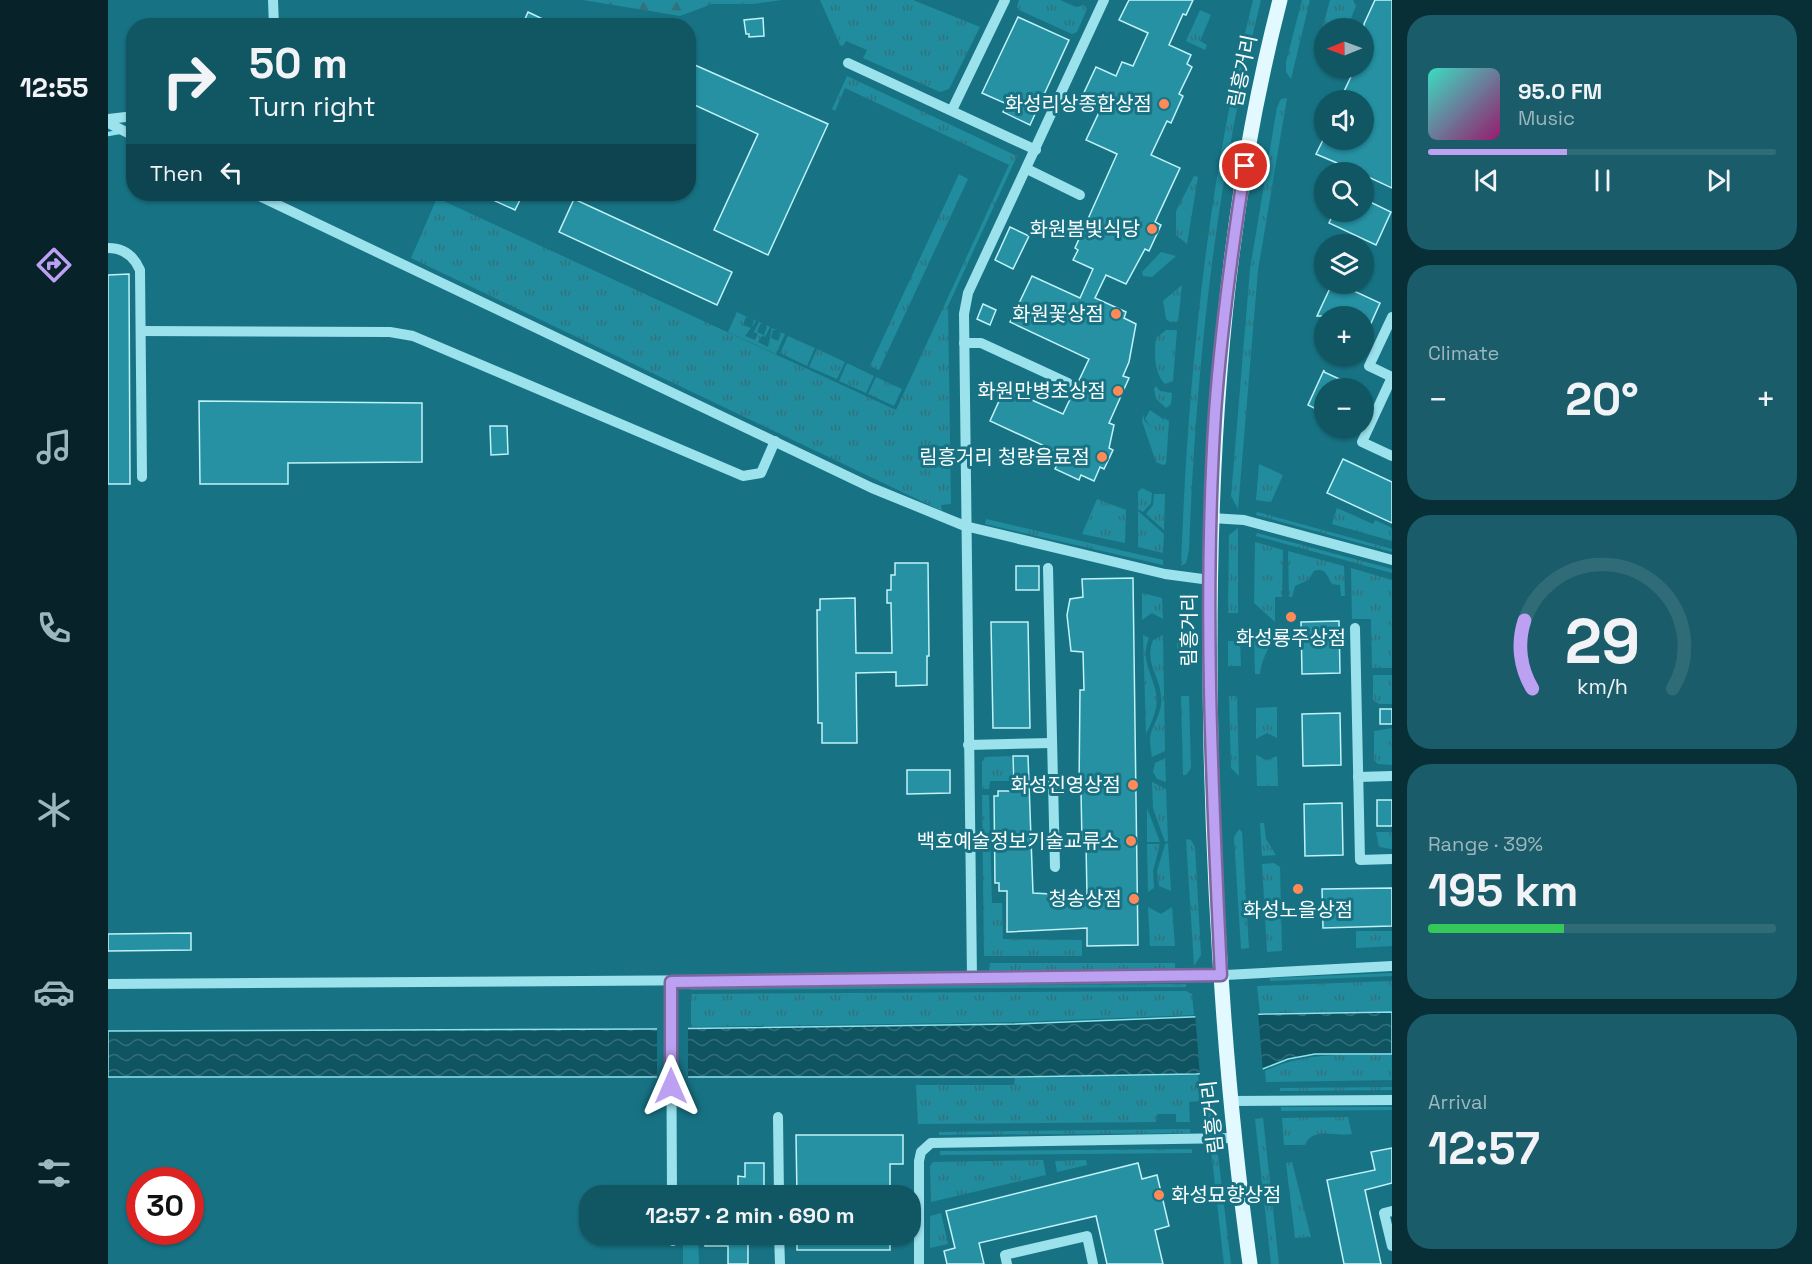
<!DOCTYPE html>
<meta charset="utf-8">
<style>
body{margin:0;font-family:"Space Grotesk","Noto Sans KR",sans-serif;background:#1a5c69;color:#f1f3f6;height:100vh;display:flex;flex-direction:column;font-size:22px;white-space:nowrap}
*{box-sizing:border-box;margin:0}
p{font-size:20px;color:#9cb7be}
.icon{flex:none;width:33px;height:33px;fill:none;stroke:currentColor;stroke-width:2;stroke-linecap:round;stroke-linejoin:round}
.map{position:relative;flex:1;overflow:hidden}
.panel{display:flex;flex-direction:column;gap:15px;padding:15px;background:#092f36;width:420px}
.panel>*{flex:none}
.banner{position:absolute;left:18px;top:18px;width:570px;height:183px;border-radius:24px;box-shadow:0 2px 4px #0004;background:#115663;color:#f1f3f6;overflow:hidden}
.needle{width:39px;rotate:269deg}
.tools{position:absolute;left:1206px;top:18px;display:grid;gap:12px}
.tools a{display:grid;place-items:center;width:60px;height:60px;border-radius:50%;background:#115663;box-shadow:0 2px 4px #0004;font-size:30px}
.speed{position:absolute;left:18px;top:1167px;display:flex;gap:12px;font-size:30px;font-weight:700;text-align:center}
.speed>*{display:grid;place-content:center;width:78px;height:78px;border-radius:50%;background:#115663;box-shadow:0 2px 4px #0004;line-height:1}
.speed .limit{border:9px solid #d22;background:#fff;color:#111}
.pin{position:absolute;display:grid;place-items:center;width:51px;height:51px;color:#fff;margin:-26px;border:3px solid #fff;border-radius:50%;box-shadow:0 2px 6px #0007}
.me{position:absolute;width:66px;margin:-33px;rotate:0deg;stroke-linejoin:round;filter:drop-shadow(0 0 4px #0008)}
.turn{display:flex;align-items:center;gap:21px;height:126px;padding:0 24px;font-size:27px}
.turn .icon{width:78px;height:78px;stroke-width:2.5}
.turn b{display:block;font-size:42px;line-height:51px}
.then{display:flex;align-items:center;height:57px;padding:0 24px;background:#0003;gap:12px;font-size:22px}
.big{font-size:45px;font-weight:800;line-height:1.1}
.panel .card{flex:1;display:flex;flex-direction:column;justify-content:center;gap:9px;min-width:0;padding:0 21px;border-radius:24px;background:#1a5c69}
.panel .dial{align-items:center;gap:0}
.dial svg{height:156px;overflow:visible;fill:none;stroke:#306c78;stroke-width:7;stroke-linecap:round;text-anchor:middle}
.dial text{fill:#f1f3f6;stroke:none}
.song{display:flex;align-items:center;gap:18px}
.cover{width:72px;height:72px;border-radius:9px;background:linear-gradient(135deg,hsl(170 70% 55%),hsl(320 70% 35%))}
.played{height:6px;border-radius:3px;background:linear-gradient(90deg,#bca0f2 40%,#306c78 40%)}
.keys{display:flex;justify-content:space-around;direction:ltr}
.heat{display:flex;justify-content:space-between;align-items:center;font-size:33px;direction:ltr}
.charge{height:9px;border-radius:4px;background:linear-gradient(90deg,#34c759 39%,#306c78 0)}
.trip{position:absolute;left:471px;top:1185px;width:342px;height:60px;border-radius:24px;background:#115663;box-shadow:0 2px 4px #0004;font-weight:800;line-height:60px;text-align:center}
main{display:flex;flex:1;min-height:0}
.tab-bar{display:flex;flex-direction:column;width:108px;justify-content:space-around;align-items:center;background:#072228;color:#9cb7be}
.tab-bar .icon{width:42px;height:42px}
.tab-bar .current{color:#bca0f2}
.tab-bar b{font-size:27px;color:#f1f3f6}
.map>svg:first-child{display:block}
.grass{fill:url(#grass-tufts)}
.forest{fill:url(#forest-firs)}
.water{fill:url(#water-waves);stroke:#8de3ef;stroke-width:1.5}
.pier{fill:#177384}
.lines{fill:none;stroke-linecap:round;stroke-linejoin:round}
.stream{stroke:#8de3ef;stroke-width:4.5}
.building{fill:#2591a2;stroke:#c0f2f9;stroke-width:1.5}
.minor{stroke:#9be2ed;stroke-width:10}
.major{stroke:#e1f9ff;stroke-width:15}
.route-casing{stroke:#7a689d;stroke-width:15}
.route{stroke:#bca0f2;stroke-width:10}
.poi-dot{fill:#ff8957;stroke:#177384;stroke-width:2}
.labels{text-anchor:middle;stroke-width:6;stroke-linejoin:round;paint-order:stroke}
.street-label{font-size:20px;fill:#fff;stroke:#177384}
.poi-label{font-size:20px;fill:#fff;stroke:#177384;text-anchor:end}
</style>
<main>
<nav class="tab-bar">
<b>12:55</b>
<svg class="icon current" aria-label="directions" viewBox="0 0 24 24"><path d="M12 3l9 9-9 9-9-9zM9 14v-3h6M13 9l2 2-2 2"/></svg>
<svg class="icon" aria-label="music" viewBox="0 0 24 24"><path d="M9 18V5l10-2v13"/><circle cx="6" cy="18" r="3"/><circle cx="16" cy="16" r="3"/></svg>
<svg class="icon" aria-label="phone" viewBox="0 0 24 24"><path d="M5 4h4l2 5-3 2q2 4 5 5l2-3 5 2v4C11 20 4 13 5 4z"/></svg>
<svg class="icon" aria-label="climate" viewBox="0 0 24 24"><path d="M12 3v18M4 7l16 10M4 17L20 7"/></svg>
<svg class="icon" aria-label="car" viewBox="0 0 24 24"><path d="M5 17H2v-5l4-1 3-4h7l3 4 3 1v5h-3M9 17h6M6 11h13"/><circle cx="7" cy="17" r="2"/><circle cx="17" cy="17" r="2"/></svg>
<svg class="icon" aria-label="filters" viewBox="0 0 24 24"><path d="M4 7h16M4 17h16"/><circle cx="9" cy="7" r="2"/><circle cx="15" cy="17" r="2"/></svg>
</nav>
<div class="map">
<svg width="1284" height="1264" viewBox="0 0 1284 1264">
<defs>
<pattern id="grass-tufts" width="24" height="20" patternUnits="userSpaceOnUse" patternTransform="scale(1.5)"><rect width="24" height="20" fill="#208c9d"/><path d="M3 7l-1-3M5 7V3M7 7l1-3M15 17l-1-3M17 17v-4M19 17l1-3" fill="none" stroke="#32727d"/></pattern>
<pattern id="forest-firs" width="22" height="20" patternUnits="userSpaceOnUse" patternTransform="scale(1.5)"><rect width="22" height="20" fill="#208c9d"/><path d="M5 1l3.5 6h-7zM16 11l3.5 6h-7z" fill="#32727d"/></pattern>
<pattern id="water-waves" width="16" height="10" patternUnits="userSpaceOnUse" patternTransform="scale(1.5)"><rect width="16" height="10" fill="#0f5461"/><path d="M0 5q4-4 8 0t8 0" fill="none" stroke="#336e79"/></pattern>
</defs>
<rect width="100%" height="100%" fill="#177384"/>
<!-- grass -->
<g class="grass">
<polygon points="712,0 805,0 872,27 841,89 832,92 755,58 759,50 738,41 735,46 732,45"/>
<polygon points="911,0 952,0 968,7 976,5 979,9 969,32 964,34 911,10 909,7"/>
<path d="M1145,0H1153C1108,181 1088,364 1081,550L1078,563L1073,566C1080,375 1099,186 1145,0Z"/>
<polygon points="1194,0 1202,0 1183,79 1178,72 1178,62"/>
<polygon points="1222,0 1245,0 1248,6 1239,28 1216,28 1216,36 1213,34"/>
<polygon points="1092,10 1103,15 1092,41 1099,45 1097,50 1078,41"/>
<polygon points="739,76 909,156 840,306 843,504 833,505 834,511 303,258 329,198 788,410 901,165 737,88 727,111 724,109"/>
<polygon points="1179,98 1150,270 1130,509 1123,496 1142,269 1169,107 1173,99"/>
<polygon points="851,174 860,179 771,370 762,366"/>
<polygon points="1086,176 1090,177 1079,244 1068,235 1068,211"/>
<polygon points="1053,252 1068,256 1044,277 1035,276 1034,272"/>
<polygon points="1074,285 1070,322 1062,322 1058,319 1055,301"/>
<polygon points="629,312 641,318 638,317 635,325 643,328 646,321 644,319 648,321 637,336 647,340 650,334 646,332 651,322 655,324 652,324 649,332 656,335 659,327 658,325 662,327 657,337 654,336 650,342 660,347 664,328 669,330 665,330 663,338 670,341 673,334 671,332 677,334 668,354 620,332"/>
<path d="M1058,330H1069L1065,381L1057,384C1046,373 1046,353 1048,338Z"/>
<polygon points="680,336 707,348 699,366 672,353"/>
<polygon points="709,349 737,362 729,379 701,367"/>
<polygon points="739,363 766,376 758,393 731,381"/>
<polygon points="768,377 794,389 786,406 760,394"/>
<polygon points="1048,386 1052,391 1064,393 1063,404 1058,408 1048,399 1046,389"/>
<polygon points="1042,410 1055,419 1055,423 1056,418 1061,421 1058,464 1055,465 1048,462 1034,421 1036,414 1036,420 1044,428 1037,419"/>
<polygon points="1151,464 1175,475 1163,502 1148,500"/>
<polygon points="1034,488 1044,493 1043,503 1035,512 1030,509 1030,492"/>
<polygon points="1046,494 1057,494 1056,530 1038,514 1045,505"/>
<polygon points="989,499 1018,510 1017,543 974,534"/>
<polygon points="1229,508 1265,524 1267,520 1284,528 1284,541 1224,524"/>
<polygon points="1030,511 1056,534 1055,553 1030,547"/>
<polygon points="1149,512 1284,549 1284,552 1148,515"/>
<polygon points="878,519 1055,560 1055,565 877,524"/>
<polygon points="1130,528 1130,613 1120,613 1121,535"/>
<polygon points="1149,533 1284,569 1284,573 1148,536"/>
<polygon points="1147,542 1175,550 1174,597 1167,597 1167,622 1146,603"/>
<path d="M1180,551L1236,566L1237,596H1233L1232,585L1224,584C1219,576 1218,567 1206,571L1200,580L1187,586L1184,597H1181Z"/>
<polygon points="1243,568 1284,580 1284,668 1264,668 1263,619 1244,619"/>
<polygon points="1034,593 1054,598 1055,619 1044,613 1034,620"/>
<path d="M1035,635L1041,638C1032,659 1044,673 1048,693C1051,707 1044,722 1038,734Z"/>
<path d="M1055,635L1057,751L1044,757C1043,750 1041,740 1043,733C1047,721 1055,710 1053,696C1052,676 1036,662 1045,640Z"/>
<path d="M1146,636H1164C1164,646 1153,657 1152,674H1147Z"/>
<polygon points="1120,641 1132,641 1133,666 1120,666"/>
<polygon points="1069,642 1080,642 1081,665 1070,666"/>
<polygon points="1265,675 1284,675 1284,704 1271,704 1265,700"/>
<polygon points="1073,696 1081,696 1083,768 1078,775 1075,775"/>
<polygon points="1121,696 1129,696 1131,776 1123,768"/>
<polygon points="1169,707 1169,738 1159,733 1148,739 1148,708"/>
<polygon points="1284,728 1284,765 1270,764 1266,760 1266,731"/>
<polygon points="1148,755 1159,760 1169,756 1170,786 1149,786"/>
<polygon points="904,756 904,781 882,781 881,789 874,789 874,762 877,757"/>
<polygon points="1057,758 1058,782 1049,779 1045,772 1047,763"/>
<polygon points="1044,782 1058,789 1060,841 1057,842 1045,808"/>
<polygon points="874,795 881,795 884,903 894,903 895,939 974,940 974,956 876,956"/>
<polygon points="1039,808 1052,842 1039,842"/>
<polygon points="1152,823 1156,823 1158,839 1168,855 1154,856"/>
<polygon points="1131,829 1134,832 1141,948 1133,949 1126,837"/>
<polygon points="1268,832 1284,832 1284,849 1271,847"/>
<polygon points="1078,839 1083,840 1087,847 1093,955 1086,966"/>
<polygon points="1060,843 1063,891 1051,886 1049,871 1057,844"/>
<polygon points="1039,844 1052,844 1045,871 1046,888 1040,892"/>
<polygon points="1166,863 1172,867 1174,951 1159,952 1154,864"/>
<polygon points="1040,907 1053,914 1064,907 1067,946 1042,946"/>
<polygon points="1248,931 1284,931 1284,946 1248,948"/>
<polygon points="882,963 1067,963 1067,971 881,971"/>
<polygon points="1284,973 1284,976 1162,981 1162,978"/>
<polygon points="1284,981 1284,1011 1152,1013 1149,986"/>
<polygon points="1078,984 1078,987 583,990 583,987"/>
<polygon points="1078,991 1084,994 1086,1015 907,1022 583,1027 583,994"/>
<path d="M1284,1055V1080L1158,1082L1157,1071C1197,1051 1240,1055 1284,1055Z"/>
<polygon points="1090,1075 1092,1101 1081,1102 1082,1122 1068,1122 1068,1114 1049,1114 1048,1122 810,1124 808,1085 906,1085 907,1078"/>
<polygon points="1284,1087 1284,1090 1172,1091 1172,1088"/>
<polygon points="1105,1092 1107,1123 1101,1131 1097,1093"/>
<polygon points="1173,1107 1284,1107 1284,1110 1173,1111"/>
<path d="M1240,1117L1244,1134C1228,1137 1204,1126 1197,1145H1176L1174,1118Z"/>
<polygon points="1155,1118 1171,1264 1163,1264 1147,1119"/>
<polygon points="1082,1129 1082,1133 831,1135 831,1132"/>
<polygon points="1084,1149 1084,1153 832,1155 832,1151"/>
<polygon points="1103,1150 1110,1155 1123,1264 1116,1264"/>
<polygon points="935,1160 938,1175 823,1202 822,1166 825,1162"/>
<polygon points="978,1160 979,1165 949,1172 947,1161"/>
<polygon points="1184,1162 1203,1237 1187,1238 1178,1163"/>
<polygon points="833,1213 840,1244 822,1248 822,1216"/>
<polygon points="575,1235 590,1235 591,1264 575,1264"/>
</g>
<!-- forest -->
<polygon class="forest" points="475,0 674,0 644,4 604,4 572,16"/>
<!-- water -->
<polygon class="water" points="1284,1012 1284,1054 1207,1054 1180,1059 1152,1070 1088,1074 908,1077 0,1077 0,1031 544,1029 907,1024 1158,1014"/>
<!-- pier -->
<g class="pier">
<polygon points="1150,1011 1155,1072 1092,1077 1087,1013"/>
<rect x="549" y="1026" width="31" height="54"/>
</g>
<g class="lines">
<!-- stream -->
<polyline class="stream" points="0,134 11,132"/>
</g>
<!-- building -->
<g class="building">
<polygon points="1021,0 1085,0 1078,15 1075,14 1061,45 1083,55 1079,64 1084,67 1071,94 1075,96 1063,123 1059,121 1043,155 1072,168 1047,222 1053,225 1041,251 1037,249 1018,284 998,275 987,298 1018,312 1016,318 1028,324 1021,362 1015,376 1021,378 1001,423 1006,425 1001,448 1005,450 996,469 992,467 986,481 973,475 971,480 947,469 954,454 882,421 897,388 955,414 981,359 902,322 924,276 972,298 985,269 965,260 970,250 967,248 1009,154 978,140 993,108 973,99 988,67 1008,76 1014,62 1025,66 1040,33 1011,20"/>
<polygon points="1267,0 1284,0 1284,188 1256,175 1256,172 1250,172 1208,154 1215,140 1256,140 1256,100 1232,100 1247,68 1256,68 1256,24"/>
<polygon points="420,12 449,26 414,26"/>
<polygon points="910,17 961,40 922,125 895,112 899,104 874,93"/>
<polygon points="655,18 656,36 641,37 641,34 638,34 636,20"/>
<polygon points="580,62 720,124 660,255 606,230 650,134 580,102"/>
<polygon points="372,194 415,194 407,210"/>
<polygon points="466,199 624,272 609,305 451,232"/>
<polygon points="1256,199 1283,212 1268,245 1221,223 1226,212 1256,212"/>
<polygon points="902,227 921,236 905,269 887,260"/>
<polygon points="21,274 22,484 0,484 0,275"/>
<polygon points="1224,284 1231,284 1272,303 1256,339 1256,316 1209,316"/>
<polygon points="875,304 888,310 882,325 869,319"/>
<polygon points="1216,370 1216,372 1251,388 1216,388 1216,413 1200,405"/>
<polygon points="91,401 314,403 314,462 180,463 180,484 92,484"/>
<polygon points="382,426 399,426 400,454 383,455"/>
<polygon points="1235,459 1284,482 1284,523 1219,493"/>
<polygon points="787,563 820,563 821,656 819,656 819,685 788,686 788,672 748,673 749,743 714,743 714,723 710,723 709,610 712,610 712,599 747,598 748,653 784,653 783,603 779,603 779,590 783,590 783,575 787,575"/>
<rect x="908" y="566" width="23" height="24"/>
<polygon points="1025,578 1030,945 979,946 979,928 899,932 899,891 891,891 891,883 887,883 886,796 890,796 890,791 906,791 905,756 920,756 925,893 979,896 978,843 974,843 973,791 971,791 972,690 976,690 975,652 963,651 959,615 962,599 975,597 974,579"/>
<polygon points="1231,621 1232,673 1194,674 1193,622"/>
<polygon points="883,622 920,622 922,728 885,728"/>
<rect x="1272" y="709" width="12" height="15"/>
<polygon points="1232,713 1233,765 1195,766 1194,714"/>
<polygon points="799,770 842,770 842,793 799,794"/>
<rect x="1269" y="800" width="15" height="26"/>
<polygon points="1234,803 1235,855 1197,856 1196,804"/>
<polygon points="1284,888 1284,926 1215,928 1214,889"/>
<polygon points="83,933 83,950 0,951 0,934"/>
<polygon points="688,1135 795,1135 795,1164 782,1164 782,1196 689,1196"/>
<polygon points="1284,1148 1284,1183 1257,1190 1273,1264 1236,1264 1219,1180 1267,1170 1263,1152"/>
<polygon points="637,1163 656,1163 656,1196 630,1196 630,1176 637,1177"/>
<polygon points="1030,1163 1034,1179 1049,1175 1061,1226 1047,1230 1055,1264 999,1264 988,1216 871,1243 876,1264 839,1264 836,1251 847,1248 838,1211"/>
<polygon points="597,1234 640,1234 640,1264 620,1264 620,1246 597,1246"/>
<rect x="689" y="1234" width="93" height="16"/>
</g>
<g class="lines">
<!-- minor -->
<g class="minor">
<polyline points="165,0 166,26"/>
<polyline points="740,63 928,150"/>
<polyline points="844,110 897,0"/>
<polyline points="0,119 26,116"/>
<polyline points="0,123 26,136"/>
<polyline points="919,169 972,195"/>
<polyline points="147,194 764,488 857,526 1057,574 1102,580"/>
<path d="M0,248C15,248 26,256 32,270L34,477"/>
<polyline points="1284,317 1261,366 1284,377"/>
<polyline points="33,331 282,332 305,336 635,476 653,473 667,441"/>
<polyline points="856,343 873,343 960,383"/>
<polyline points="1284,377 1254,442 1284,456"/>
<polyline points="1103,518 1136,520 1284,560"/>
<polyline points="940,568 947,867"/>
<polyline points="1247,628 1252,860 1284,859"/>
<polyline points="860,745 944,743"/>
<polyline points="1250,777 1284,776"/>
<polyline points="864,978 856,314 860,293 996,0"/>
<polyline points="563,982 564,1196"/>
<polyline points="0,984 1081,977 1284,966"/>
<polyline points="1123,1101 1284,1100"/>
<polyline points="670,1117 671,1196"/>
<polyline points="1284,1211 1276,1213 1284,1246"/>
<polyline points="564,1234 565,1241"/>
<polyline points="671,1234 672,1264"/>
<polyline points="811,1264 811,1161 813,1152 823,1143 1127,1138"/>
<polyline points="899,1264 897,1255 979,1236 985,1264"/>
</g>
<!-- major -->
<path class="major" d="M1142,1264C1118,1093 1107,921 1103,748C1098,497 1109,244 1172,0"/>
</g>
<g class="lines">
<!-- route casing -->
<g class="route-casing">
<path id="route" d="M563,1086V982L1113,975C1104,788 1095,600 1107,413C1113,330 1124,248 1137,166"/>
</g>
<!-- route -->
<use href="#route" class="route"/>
</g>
<!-- markers -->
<g class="poi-dot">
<circle cx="1056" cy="104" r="6"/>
<circle cx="1044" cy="229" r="6"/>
<circle cx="1008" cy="314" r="6"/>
<circle cx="1010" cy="391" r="6"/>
<circle cx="994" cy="457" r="6"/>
<circle cx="1183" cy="617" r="6"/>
<circle cx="1025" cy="785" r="6"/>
<circle cx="1023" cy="841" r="6"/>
<circle cx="1190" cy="889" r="6"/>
<circle cx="1026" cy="899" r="6"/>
<circle cx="1051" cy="1195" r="6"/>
</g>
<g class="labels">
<!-- street labels -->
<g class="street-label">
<text transform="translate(1134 71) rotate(-78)" y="7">림흥거리</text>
<text transform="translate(1081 630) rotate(-90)" y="7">림흥거리</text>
<text transform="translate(1104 1117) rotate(-96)" y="7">림흥거리</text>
</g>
<!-- poi labels -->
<g class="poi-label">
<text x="1044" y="111">화성리상종합상점</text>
<text x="1032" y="236">화원봄빛식당</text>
<text x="996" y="321">화원꽃상점</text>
<text x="998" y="398">화원만병초상점</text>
<text x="982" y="464">림흥거리 청량음료점</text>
<text x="1183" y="645" text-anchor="middle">화성룡주상점</text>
<text x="1013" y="792">화성진영상점</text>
<text x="1011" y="848">백호예술정보기술교류소</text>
<text x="1014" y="906">청송상점</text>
<text x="1190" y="917" text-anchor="middle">화성노을상점</text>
<text x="1063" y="1202" text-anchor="start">화성묘향상점</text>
</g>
</g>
</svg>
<div class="tools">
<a><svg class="needle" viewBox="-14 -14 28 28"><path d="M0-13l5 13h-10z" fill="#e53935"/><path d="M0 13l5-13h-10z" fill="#9cb7be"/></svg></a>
<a><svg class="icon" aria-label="sound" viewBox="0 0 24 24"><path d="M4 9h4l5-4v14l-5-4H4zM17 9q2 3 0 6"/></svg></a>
<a><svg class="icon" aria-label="search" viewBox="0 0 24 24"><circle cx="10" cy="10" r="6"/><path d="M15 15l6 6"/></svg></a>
<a><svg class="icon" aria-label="layers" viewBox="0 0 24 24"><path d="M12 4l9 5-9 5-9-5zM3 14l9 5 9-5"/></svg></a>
<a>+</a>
<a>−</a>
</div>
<div class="speed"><div class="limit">30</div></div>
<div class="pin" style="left:1137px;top:166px;background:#d93025"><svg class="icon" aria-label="arrive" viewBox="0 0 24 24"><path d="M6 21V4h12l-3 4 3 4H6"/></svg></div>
<svg class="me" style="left:563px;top:1086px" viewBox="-20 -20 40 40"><path d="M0-17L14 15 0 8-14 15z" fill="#bca0f2" stroke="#fff" stroke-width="4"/></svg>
<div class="trip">12:57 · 2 min · 690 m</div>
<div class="banner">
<div class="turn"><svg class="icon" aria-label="right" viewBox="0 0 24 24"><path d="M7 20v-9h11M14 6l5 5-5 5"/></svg><div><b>50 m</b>Turn right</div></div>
<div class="then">Then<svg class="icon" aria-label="left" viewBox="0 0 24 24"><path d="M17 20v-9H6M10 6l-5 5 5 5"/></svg></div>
</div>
</div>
<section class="panel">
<div class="card">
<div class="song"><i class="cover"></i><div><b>95.0 FM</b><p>Music</p></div></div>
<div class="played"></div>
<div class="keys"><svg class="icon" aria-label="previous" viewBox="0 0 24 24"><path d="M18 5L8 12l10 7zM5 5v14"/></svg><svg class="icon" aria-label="pause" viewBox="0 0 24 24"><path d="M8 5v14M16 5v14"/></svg><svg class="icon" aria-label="next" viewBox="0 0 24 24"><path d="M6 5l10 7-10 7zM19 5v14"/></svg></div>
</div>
<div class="card"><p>Climate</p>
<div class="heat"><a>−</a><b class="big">20°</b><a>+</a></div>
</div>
<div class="card dial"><svg viewBox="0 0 100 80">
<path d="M14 69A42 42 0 1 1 86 69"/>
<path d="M14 69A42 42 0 0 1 10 34" stroke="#bca0f2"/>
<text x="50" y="56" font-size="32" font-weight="700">29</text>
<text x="50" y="72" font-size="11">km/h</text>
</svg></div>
<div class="card"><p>Range · 39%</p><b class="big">195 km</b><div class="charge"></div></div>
<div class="card"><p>Arrival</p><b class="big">12:57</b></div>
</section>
</main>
